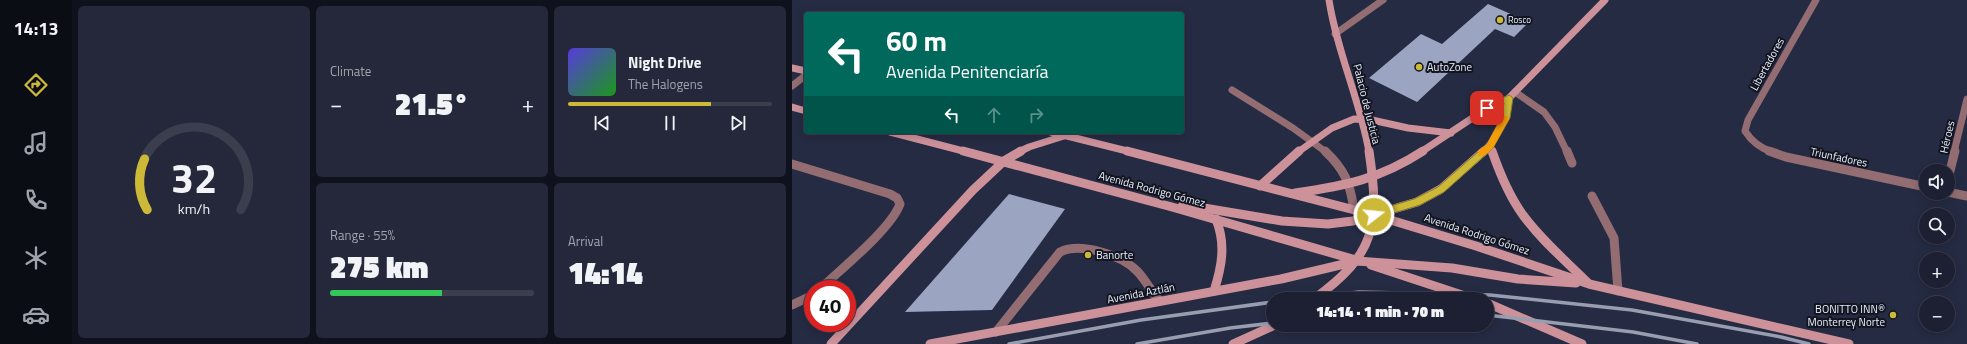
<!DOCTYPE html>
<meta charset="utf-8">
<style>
body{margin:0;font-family:"Titillium Web",sans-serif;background:#25283a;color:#f1f3f6;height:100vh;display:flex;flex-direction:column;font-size:15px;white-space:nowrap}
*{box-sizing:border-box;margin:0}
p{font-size:13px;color:#a0a3ac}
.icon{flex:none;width:22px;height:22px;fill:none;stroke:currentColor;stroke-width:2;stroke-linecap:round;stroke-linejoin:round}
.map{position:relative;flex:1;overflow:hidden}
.details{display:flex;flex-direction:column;gap:6px;padding:6px;background:#0f121c;width:720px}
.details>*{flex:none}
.hud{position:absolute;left:12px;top:12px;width:380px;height:122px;border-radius:4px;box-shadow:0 2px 10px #0003,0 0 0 1px #3a3e4d;background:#00695c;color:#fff;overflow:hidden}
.fabs{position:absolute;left:1127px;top:164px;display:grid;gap:8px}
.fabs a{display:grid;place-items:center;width:36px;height:36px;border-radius:50%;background:#1c2032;box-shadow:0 2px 10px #0003,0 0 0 1px #3a3e4d;font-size:20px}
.speed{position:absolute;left:12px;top:280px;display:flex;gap:8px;font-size:20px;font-weight:700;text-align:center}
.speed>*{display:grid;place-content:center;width:52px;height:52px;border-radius:50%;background:#1c2032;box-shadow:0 2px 10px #0003,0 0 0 1px #3a3e4d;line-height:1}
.speed .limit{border:6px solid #d22;background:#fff;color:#111}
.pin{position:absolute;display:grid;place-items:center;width:34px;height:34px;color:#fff;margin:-17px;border-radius:8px;box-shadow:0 2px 6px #0006}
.me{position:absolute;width:44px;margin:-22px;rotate:74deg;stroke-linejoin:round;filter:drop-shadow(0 0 3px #0008)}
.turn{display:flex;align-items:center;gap:14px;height:84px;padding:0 16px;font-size:18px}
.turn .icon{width:52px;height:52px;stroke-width:2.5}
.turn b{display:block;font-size:28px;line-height:34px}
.lanes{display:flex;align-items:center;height:38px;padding:0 16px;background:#0003;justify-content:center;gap:20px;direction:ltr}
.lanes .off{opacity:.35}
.big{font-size:30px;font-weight:800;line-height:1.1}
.details .card{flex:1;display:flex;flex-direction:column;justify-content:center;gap:6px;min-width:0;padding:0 14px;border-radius:6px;background:#25283a}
.details .dial{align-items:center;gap:0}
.dial svg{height:104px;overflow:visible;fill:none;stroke:#3a3e4d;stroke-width:7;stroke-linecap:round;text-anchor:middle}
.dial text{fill:#f1f3f6;stroke:none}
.song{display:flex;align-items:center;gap:12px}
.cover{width:48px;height:48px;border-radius:6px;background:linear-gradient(135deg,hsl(250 70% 55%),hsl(120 70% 35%))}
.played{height:4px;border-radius:2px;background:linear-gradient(90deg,#cdb938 70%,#3a3e4d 70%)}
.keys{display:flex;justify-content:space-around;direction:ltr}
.heat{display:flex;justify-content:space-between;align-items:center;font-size:22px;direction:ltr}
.charge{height:6px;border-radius:3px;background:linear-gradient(90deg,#34c759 55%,#3a3e4d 0)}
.details .tiles{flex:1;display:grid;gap:6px;grid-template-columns:repeat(3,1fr)}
.card:first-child{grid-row:span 2}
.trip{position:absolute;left:474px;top:292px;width:228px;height:40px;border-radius:20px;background:#1c2032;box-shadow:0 2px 10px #0003,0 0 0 1px #3a3e4d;font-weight:800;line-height:40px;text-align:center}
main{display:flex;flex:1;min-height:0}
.dock{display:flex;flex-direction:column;width:72px;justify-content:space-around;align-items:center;background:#0b0d14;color:#a0a3ac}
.dock .icon{width:28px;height:28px}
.dock .on{color:#cdb938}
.dock b{font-size:18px;color:#f1f3f6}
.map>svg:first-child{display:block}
.building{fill:#9ba4c1}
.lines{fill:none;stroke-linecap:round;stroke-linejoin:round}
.lane-far1{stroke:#936d72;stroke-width:7}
.lane{stroke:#936d72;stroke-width:9}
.street-far1{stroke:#936d72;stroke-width:7}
.street{stroke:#936d72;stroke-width:9}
.secondary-far1{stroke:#cd919a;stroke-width:7}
.secondary{stroke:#cd919a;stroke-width:9}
.rail{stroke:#989db0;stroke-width:3.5}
.route{fill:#cdb938;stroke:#857824}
.slow{fill:#f59e0b}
.poi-dot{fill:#cdb938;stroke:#12151f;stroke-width:1.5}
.labels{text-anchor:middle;stroke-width:4;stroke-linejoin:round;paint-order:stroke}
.far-poi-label{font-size:9px;fill:#e9eefe;stroke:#12151f;text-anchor:start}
.street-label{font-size:11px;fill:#e9eefe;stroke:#12151f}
.poi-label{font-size:11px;fill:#e9eefe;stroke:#12151f;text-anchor:start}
</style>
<main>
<nav class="dock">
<b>14:13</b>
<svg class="icon on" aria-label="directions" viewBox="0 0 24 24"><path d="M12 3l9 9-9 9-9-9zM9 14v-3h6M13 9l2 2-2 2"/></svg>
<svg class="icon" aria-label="music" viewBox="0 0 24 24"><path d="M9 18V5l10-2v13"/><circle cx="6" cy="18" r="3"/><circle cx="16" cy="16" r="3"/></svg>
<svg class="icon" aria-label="phone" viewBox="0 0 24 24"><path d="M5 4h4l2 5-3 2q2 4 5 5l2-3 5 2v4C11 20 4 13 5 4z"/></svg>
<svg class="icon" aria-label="climate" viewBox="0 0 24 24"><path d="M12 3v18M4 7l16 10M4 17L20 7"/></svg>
<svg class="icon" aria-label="car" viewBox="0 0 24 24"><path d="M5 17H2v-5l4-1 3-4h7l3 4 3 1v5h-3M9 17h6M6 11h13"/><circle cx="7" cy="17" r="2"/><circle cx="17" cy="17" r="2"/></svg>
</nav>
<section class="details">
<div class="tiles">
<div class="card dial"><svg viewBox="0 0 100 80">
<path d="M14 69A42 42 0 1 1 86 69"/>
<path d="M14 69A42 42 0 0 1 12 30" stroke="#cdb938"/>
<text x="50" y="56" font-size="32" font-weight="700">32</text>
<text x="50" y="72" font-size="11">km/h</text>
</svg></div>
<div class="card"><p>Climate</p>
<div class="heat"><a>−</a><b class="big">21.5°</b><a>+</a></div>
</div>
<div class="card">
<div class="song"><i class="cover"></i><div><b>Night Drive</b><p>The Halogens</p></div></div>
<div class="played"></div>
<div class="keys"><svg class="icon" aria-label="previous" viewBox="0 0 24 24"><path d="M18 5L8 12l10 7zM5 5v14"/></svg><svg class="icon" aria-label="pause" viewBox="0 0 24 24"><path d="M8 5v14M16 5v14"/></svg><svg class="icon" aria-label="next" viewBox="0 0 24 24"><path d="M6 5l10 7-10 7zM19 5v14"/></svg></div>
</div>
<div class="card"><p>Range · 55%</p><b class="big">275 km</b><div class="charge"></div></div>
<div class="card"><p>Arrival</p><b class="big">14:14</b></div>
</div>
</section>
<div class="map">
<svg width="1175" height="344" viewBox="0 0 1175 344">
<rect width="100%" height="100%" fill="#252b43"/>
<!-- building -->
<g class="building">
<polygon points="696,4 737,22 722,37 703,29 625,102 577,78 629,34 650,44"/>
<polygon points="217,194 273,209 200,310 113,312"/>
</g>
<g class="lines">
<!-- lane-far1 -->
<g class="lane-far1">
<polyline points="0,86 14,75"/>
<polyline points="440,90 501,128 534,152"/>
<polyline points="723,92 752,112 763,127 775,152"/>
</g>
<!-- lane -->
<g class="lane">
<path d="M533,151C553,170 558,183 562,210"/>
<polyline points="775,151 780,163"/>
<path d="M0,164L98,194L105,198L108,204C99,229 49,269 28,289"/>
<polyline points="800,196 822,238 826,291"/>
<polyline points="0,305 21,295"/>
<path d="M204,332L268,252C289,242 329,255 345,271C354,280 359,292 368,301"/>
</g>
<!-- street-far1 -->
<g class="street-far1">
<polyline points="543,34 591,0"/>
<path d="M980,152C968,148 960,142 953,131L956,120L1024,0"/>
<polyline points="1162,152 1175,99"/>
</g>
<!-- street -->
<g class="street">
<polyline points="977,151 994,157 1134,187"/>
<polyline points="1156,179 1163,151"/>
<polyline points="1156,192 1175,196"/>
</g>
<!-- secondary-far1 -->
<g class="secondary-far1">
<path d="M537,0C545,52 568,100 577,152"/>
<polyline points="0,68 14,71"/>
<polyline points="0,107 14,111"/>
<polyline points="98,132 175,152"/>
<polyline points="259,132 339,152"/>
<polyline points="698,146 700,152"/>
<polyline points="227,152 237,147 272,136"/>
<polyline points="506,152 540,128 562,119 580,120 616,128 659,133"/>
<polyline points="629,152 688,113 717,98 813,0"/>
<path d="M691,152C706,139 713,118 717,98"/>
</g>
<!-- secondary -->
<g class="secondary">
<polyline points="171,151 380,207 564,260"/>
<polyline points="335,151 582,215 684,246 797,284 1057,344"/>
<path d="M700,151C708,174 717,196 731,215C749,240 773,260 795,282"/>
<polyline points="468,186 507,151"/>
<path d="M503,193C553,186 588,179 631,151"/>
<polyline points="390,206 406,207 490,221 536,224 561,221 625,202 649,189 692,151"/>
<polyline points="579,265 682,299"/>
<path d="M422,291C430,266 434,244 424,219"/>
<path d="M522,299C584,254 588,225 577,151"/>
<polyline points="695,303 790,344"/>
<polyline points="39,344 181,190 212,161 229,151"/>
<polyline points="138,344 489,279 565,261 660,268 726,279 784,283"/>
<polyline points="441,344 483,325"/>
</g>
<!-- rail -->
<g class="rail">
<polyline points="506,299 567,292 698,295 840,310 989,337 1017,344"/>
<polyline points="695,315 841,332 905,344"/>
<polyline points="217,344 349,320 481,302"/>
<polyline points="345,344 438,328 481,323"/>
</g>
</g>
<!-- route -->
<polygon class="route" points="717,95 721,98 718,118 701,148 652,192 628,205 582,219 578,218 577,215 578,212 622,199 646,187 695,144 709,118 712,103 695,111 691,108"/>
<!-- slow -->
<polygon class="slow" points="710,116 716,116 717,119 701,148 692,156 686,156 686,151 695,144"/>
<!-- markers -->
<g class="poi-dot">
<circle cx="708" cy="20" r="4"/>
<circle cx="627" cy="67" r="4"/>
<circle cx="296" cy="255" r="4"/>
<circle cx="1101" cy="315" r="4"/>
</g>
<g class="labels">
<!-- far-poi labels -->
<g class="far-poi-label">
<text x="716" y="23">Rosco</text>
</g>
<!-- street labels -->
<g class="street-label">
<text transform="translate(975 64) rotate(-61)" y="4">Libertadores</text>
<text transform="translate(575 104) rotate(76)" y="4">Palacio de Justicia</text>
<text transform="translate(1155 137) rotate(-77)" y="4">Héroes</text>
<text transform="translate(1047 157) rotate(12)" y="4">Triunfadores</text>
<text transform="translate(360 189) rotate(15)" y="4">Avenida Rodrigo Gómez</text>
<text transform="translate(685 234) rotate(18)" y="4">Avenida Rodrigo Gómez</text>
<text transform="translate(349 293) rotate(-11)" y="4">Avenida Aztlán</text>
</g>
<!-- poi labels -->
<g class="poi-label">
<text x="635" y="71">AutoZone</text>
<text x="304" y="259">Banorte</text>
<text x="1093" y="313" text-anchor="end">BONITTO INN®<tspan x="1093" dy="13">Monterrey Norte</tspan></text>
</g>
</g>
</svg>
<div class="fabs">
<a><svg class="icon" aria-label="sound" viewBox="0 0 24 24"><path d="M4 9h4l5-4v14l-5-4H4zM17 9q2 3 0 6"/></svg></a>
<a><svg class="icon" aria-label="search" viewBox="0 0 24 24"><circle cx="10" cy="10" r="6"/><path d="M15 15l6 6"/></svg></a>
<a>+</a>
<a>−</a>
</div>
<div class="speed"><div class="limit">40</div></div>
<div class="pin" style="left:695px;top:108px;background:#d93025"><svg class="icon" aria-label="arrive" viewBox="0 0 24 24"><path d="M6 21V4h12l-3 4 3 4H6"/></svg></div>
<svg class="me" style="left:582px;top:215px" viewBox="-20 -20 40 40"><circle r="17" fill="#cdb938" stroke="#fff" stroke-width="3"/><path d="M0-11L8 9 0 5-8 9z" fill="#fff"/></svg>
<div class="trip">14:14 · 1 min · 70 m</div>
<div class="hud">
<div class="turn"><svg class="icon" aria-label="left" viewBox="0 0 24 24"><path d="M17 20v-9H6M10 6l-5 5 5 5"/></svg><div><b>60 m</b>Avenida Penitenciaría</div></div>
<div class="lanes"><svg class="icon" aria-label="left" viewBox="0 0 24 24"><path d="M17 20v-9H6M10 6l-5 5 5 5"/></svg><svg class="icon off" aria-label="ahead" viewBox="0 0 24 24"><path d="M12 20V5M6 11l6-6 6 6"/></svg><svg class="icon off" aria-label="right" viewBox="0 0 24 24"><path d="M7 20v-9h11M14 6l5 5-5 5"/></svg></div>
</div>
</div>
</main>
